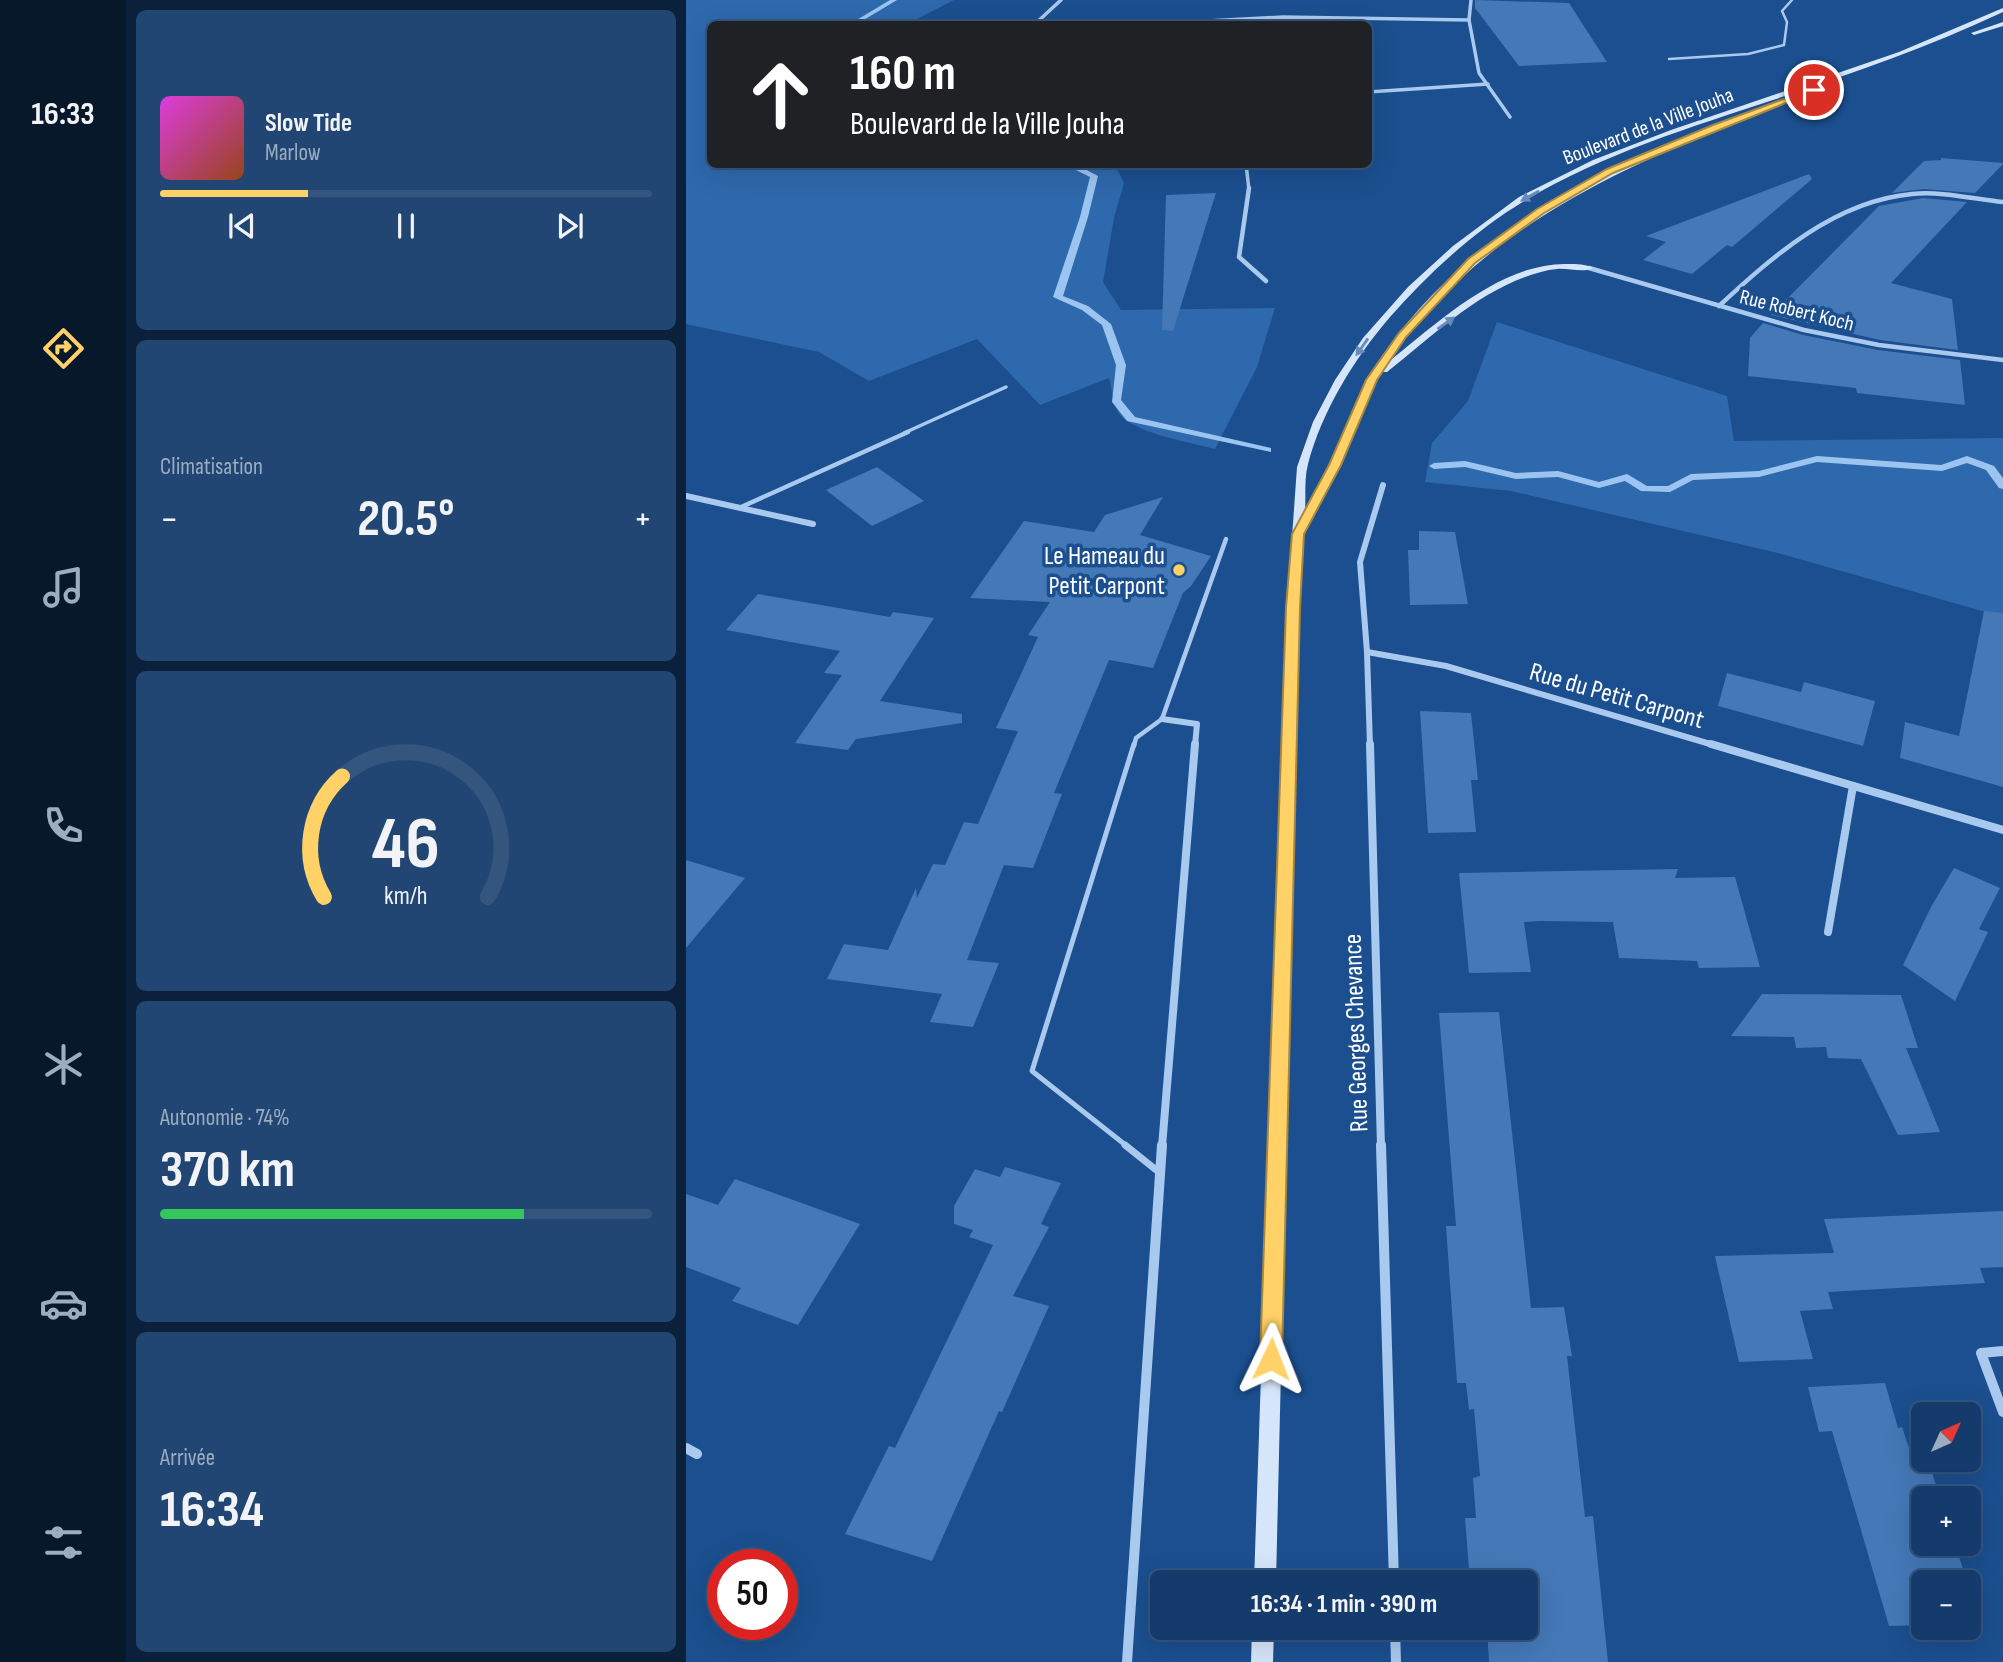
<!DOCTYPE html>
<html lang="fr">
<meta charset="utf-8">
<style>
body{margin:0;font-family:"Sofia Sans Condensed",sans-serif;background:#214673;color:#f1f3f6;height:100vh;display:flex;flex-direction:column;font-size:26px;white-space:nowrap}
*{box-sizing:border-box;margin:0}
p{font-size:23px;color:#9dadc1}
.icon{flex:none;width:38px;height:38px;fill:none;stroke:currentColor;stroke-width:2;stroke-linecap:round;stroke-linejoin:round}
.map{position:relative;flex:1;overflow:hidden}
.sheet{display:flex;flex-direction:column;gap:10px;padding:10px;background:#0b203b;width:560px}
.sheet>*{flex:none}
.hud{position:absolute;left:21px;top:21px;width:665px;height:147px;border-radius:10px;box-shadow:0 7px 28px #0002,0 0 0 2px #33557e;background:#202124;color:#fff;overflow:hidden}
.needle{width:46px;rotate:45deg}
.controls{position:absolute;left:1225px;top:1402px;display:grid;gap:14px}
.controls a{display:grid;place-items:center;width:70px;height:70px;border-radius:10px;background:#143b6b;box-shadow:0 7px 28px #0002,0 0 0 2px #33557e;font-size:35px}
.speed{position:absolute;left:21px;top:1549px;display:flex;gap:14px;font-size:35px;font-weight:700;text-align:center}
.speed>*{display:grid;place-content:center;width:91px;height:91px;border-radius:50%;background:#143b6b;box-shadow:0 7px 28px #0002,0 0 0 2px #33557e;line-height:1}
.speed .limit{border:10px solid #d22;background:#fff;color:#111}
.pin{position:absolute;display:grid;place-items:center;width:60px;height:60px;color:#fff;margin:-30px;border:4px solid #fff;border-radius:50%;box-shadow:0 2px 7px #0007}
.me{position:absolute;width:77px;margin:-38px;rotate:2deg;stroke-linejoin:round;filter:drop-shadow(0 0 5px #0008)}
.turn{display:flex;align-items:center;gap:24px;height:147px;padding:0 28px;font-size:32px}
.turn .icon{width:91px;height:91px;stroke-width:2.5}
.turn b{display:block;font-size:49px;line-height:60px}
.big{font-size:52px;font-weight:700;line-height:1.1}
.sheet .card{flex:1;display:flex;flex-direction:column;justify-content:center;gap:10px;min-width:0;padding:0 24px;border-radius:10px;background:#214673}
.sheet .dial{align-items:center;gap:0}
.dial svg{height:182px;overflow:visible;fill:none;stroke:#33557e;stroke-width:7;stroke-linecap:round;text-anchor:middle}
.dial text{fill:#f1f3f6;stroke:none}
.song{display:flex;align-items:center;gap:21px}
.cover{width:84px;height:84px;border-radius:10px;background:linear-gradient(135deg,hsl(300 70% 55%),hsl(20 70% 35%))}
.played{height:7px;border-radius:4px;background:linear-gradient(90deg,#ffd166 30%,#33557e 30%)}
.keys{display:flex;justify-content:space-around;direction:ltr}
.heat{display:flex;justify-content:space-between;align-items:center;font-size:38px;direction:ltr}
.charge{height:10px;border-radius:5px;background:linear-gradient(90deg,#34c759 74%,#33557e 0)}
.trip{position:absolute;left:464px;top:1570px;width:388px;height:70px;border-radius:10px;background:#143b6b;box-shadow:0 7px 28px #0002,0 0 0 2px #33557e;font-weight:700;line-height:70px;text-align:center}
main{display:flex;flex:1;min-height:0}
.tab-bar{display:flex;flex-direction:column;width:126px;justify-content:space-around;align-items:center;background:#08182b;color:#9dadc1}
.tab-bar .icon{width:49px;height:49px}
.tab-bar .on{color:#ffd166}
.tab-bar b{font-size:32px;color:#f1f3f6}
.map>svg:first-child{display:block}
.green{fill:#2e69ad}
.lines{fill:none;stroke-linecap:round;stroke-linejoin:round}
.stream{fill:#9cc4f0;fill-rule:evenodd}
.building{fill:#4478b7}
.service-far4{stroke:#a9c9ee;stroke-width:2.5}
.service-far3{stroke:#a9c9ee;stroke-width:3.5}
.service-far2{stroke:#a9c9ee;stroke-width:4.5}
.service-far1{stroke:#a9c9ee;stroke-width:5}
.service{stroke:#a9c9ee;stroke-width:7}
.minor-far4{stroke:#a9c9ee;stroke-width:3.5}
.minor-far3{stroke:#a9c9ee;stroke-width:4.5}
.minor-far2{stroke:#a9c9ee;stroke-width:6}
.minor-far1{stroke:#a9c9ee;stroke-width:8}
.minor{stroke:#a9c9ee;stroke-width:10}
.secondary{fill:#d6e6fa;fill-rule:evenodd}
.oneway{fill:#668bba}
.route{fill:#ffd166;stroke:#a68842;stroke-width:2}
.poi-dot{fill:#ffd166;stroke:#1b4f8f;stroke-width:2.5}
.labels{text-anchor:middle;stroke-width:7;stroke-linejoin:round;paint-order:stroke}
.far-street-label{font-size:21px;fill:#fff;stroke:#1b4f8f}
.poi-label{font-size:26px;fill:#fff;stroke:#1b4f8f;text-anchor:end}
.street-label{font-size:26px;fill:#fff;stroke:#1b4f8f}
</style>
<main>
<nav class="tab-bar">
<b>16:33</b>
<svg class="icon on" aria-label="directions" viewBox="0 0 24 24"><path d="M12 3l9 9-9 9-9-9zM9 14v-3h6M13 9l2 2-2 2"/></svg>
<svg class="icon" aria-label="music" viewBox="0 0 24 24"><path d="M9 18V5l10-2v13"/><circle cx="6" cy="18" r="3"/><circle cx="16" cy="16" r="3"/></svg>
<svg class="icon" aria-label="phone" viewBox="0 0 24 24"><path d="M5 4h4l2 5-3 2q2 4 5 5l2-3 5 2v4C11 20 4 13 5 4z"/></svg>
<svg class="icon" aria-label="climate" viewBox="0 0 24 24"><path d="M12 3v18M4 7l16 10M4 17L20 7"/></svg>
<svg class="icon" aria-label="car" viewBox="0 0 24 24"><path d="M5 17H2v-5l4-1 3-4h7l3 4 3 1v5h-3M9 17h6M6 11h13"/><circle cx="7" cy="17" r="2"/><circle cx="17" cy="17" r="2"/></svg>
<svg class="icon" aria-label="filters" viewBox="0 0 24 24"><path d="M4 7h16M4 17h16"/><circle cx="9" cy="7" r="2"/><circle cx="15" cy="17" r="2"/></svg>
</nav>
<section class="sheet">
<div class="card">
<div class="song"><i class="cover"></i><div><b>Slow Tide</b><p>Marlow</p></div></div>
<div class="played"></div>
<div class="keys"><svg class="icon" aria-label="previous" viewBox="0 0 24 24"><path d="M18 5L8 12l10 7zM5 5v14"/></svg><svg class="icon" aria-label="pause" viewBox="0 0 24 24"><path d="M8 5v14M16 5v14"/></svg><svg class="icon" aria-label="next" viewBox="0 0 24 24"><path d="M6 5l10 7-10 7zM19 5v14"/></svg></div>
</div>
<div class="card"><p>Climatisation</p>
<div class="heat"><a>−</a><b class="big">20.5°</b><a>+</a></div>
</div>
<div class="card dial"><svg viewBox="0 0 100 80">
<path d="M14 69A42 42 0 1 1 86 69"/>
<path d="M14 69A42 42 0 0 1 22 16" stroke="#ffd166"/>
<text x="50" y="56" font-size="32" font-weight="700">46</text>
<text x="50" y="72" font-size="11">km/h</text>
</svg></div>
<div class="card"><p>Autonomie · 74%</p><b class="big">370 km</b><div class="charge"></div></div>
<div class="card"><p>Arrivée</p><b class="big">16:34</b></div>
</section>
<div class="map">
<svg width="1317" height="1662" viewBox="0 0 1317 1662">
<rect width="100%" height="100%" fill="#1b4f8f"/>
<!-- green -->
<g class="green">
<path d="M0,0H268L221,24H24V164L429,165L438,183L428,218L417,282L435,310L589,308L571,367L529,449C503,442 452,434 434,415C427,407 426,389 423,378L354,405L291,339L183,381L133,352L0,324Z"/>
<polygon points="811,322 1041,396 1048,441 1317,438 1317,617 1092,553 825,491 739,482 746,443 782,401"/>
</g>
<g class="lines">
<!-- stream -->
<g class="stream">
<polygon points="204,0 211,0 171,24 164,24"/>
<polygon points="378,164 389,164 412,176 402,217 377,296 402,306 425,324 440,365 435,400 449,417 585,448 585,452 441,421 426,402 430,365 416,325 396,310 367,297 394,217 404,177"/>
<polygon points="1131,456 1255,465 1281,456 1308,466 1317,478 1317,489 1313,488 1300,470 1281,463 1256,471 1131,462 1073,477 1007,480 984,492 955,491 939,481 913,488 872,477 830,479 779,467 748,469 743,466 748,463 779,461 830,473 872,471 913,482 941,474 961,486 982,486 1005,474 1073,471"/>
</g>
</g>
<!-- building -->
<g class="building">
<polygon points="789,0 883,3 921,62 833,66 789,8"/>
<polygon points="1255,158 1317,163 1317,164 1289,193 1237,189 1206,193 1238,161 1255,160"/>
<polygon points="1123,174 1126,179 1046,247 1041,245 1006,274 957,260 980,242 960,236"/>
<polygon points="530,193 487,331 476,330 480,195"/>
<polygon points="1237,198 1281,202 1205,283 1266,299 1272,350 1194,340 1085,315 1193,206"/>
<polygon points="1077,323 1117,335 1192,350 1274,360 1279,405 1171,393 1170,388 1062,376 1064,338"/>
<polygon points="191,467 238,501 186,526 140,490"/>
<polygon points="477,497 454,535 525,556 505,586 497,593 467,668 423,660 368,793 376,794 347,868 318,865 281,960 313,963 287,1027 244,1022 256,994 141,979 158,944 202,950 230,888 231,898 247,864 259,865 278,822 292,824 332,731 310,728 352,637 342,635 364,602 284,598 319,548 338,521 408,532 419,515"/>
<polygon points="733,531 769,532 782,604 724,605 722,550 733,550"/>
<polygon points="72,594 204,617 207,612 248,618 194,701 276,714 276,723 170,739 162,750 109,743 156,675 138,673 154,651 40,630"/>
<polygon points="1298,611 1317,613 1317,787 1214,758 1219,722 1273,736"/>
<polygon points="1041,673 1115,692 1118,682 1189,701 1177,746 1032,706"/>
<polygon points="734,711 785,713 792,780 785,780 790,832 742,833"/>
<polygon points="0,860 59,878 0,948"/>
<polygon points="1268,868 1314,888 1293,929 1302,932 1269,1001 1217,965 1245,907"/>
<polygon points="992,869 989,878 1049,877 1074,967 1013,968 1011,961 933,958 927,922 855,921 838,922 845,972 783,973 773,873"/>
<polygon points="1076,994 1215,995 1232,1048 1220,1048 1254,1132 1212,1135 1175,1059 1142,1058 1140,1047 1110,1048 1108,1037 1045,1036"/>
<polygon points="813,1012 845,1308 878,1307 886,1356 881,1356 899,1517 907,1516 922,1662 803,1662 801,1628 840,1628 840,1582 784,1582 779,1518 790,1518 787,1478 794,1476 788,1409 783,1410 780,1383 771,1383 760,1226 770,1226 753,1013"/>
<polygon points="319,1167 375,1183 355,1224 363,1227 327,1296 363,1306 316,1412 313,1411 246,1561 159,1534 203,1446 209,1448 307,1245 283,1237 287,1230 268,1224 268,1206 289,1169 314,1177"/>
<polygon points="49,1179 174,1224 112,1325 46,1301 55,1288 0,1267 0,1194 32,1205"/>
<polygon points="1317,1211 1317,1267 1294,1268 1299,1283 1142,1292 1147,1309 1114,1311 1127,1359 1053,1362 1029,1256 1148,1253 1138,1219"/>
<polygon points="1199,1383 1212,1428 1216,1427 1224,1451 1237,1449 1237,1460 1242,1460 1254,1498 1237,1498 1237,1544 1269,1544 1281,1582 1237,1582 1237,1625 1203,1626 1146,1431 1133,1432 1122,1387"/>
</g>
<g class="lines">
<!-- service-far4 -->
<polyline class="service-far4" points="983,59 1062,54 1098,45 1101,22 1096,11 1106,0"/>
<!-- service-far3 -->
<polyline class="service-far3" points="218,433 320,387"/>
<!-- service-far2 -->
<g class="service-far2">
<polyline points="53,508 222,432"/>
<polyline points="448,746 450,738 476,719 540,539"/>
</g>
<!-- service-far1 -->
<polyline class="service-far1" points="442,1147 346,1071 448,744"/>
<!-- service -->
<polyline class="service" points="439,1145 474,1173"/>
<!-- minor-far4 -->
<g class="minor-far4">
<polyline points="785,0 783,20 793,73 824,117"/>
<polyline points="349,24 375,0"/>
<polyline points="465,24 597,17 783,20"/>
<polyline points="682,92 802,84"/>
<polyline points="560,164 563,190"/>
</g>
<!-- minor-far3 -->
<g class="minor-far3">
<polyline points="563,188 553,257 580,281"/>
<polyline points="903,268 1118,330 1193,345 1317,360"/>
<path d="M1033,306C1087,256 1149,201 1226,194C1256,191 1287,199 1317,202"/>
</g>
<!-- minor-far2 -->
<g class="minor-far2">
<polyline points="0,496 127,524"/>
<polyline points="681,652 760,666 1031,746"/>
<polyline points="476,719 511,724 509,746"/>
<polyline points="684,746 681,652 674,562 697,485"/>
</g>
<!-- minor-far1 -->
<g class="minor-far1">
<polyline points="684,744 695,1147"/>
<polyline points="1025,744 1317,830"/>
<polyline points="1142,932 1167,786"/>
<polyline points="476,1147 509,744"/>
</g>
<!-- minor -->
<g class="minor">
<polyline points="695,1145 708,1582"/>
<polyline points="1317,1351 1295,1353 1317,1412"/>
<polyline points="0,1448 11,1454"/>
<polyline points="709,1628 710,1662"/>
<polyline points="441,1662 476,1145"/>
</g>
<!-- secondary -->
<g class="secondary">
<path d="M1317,8V12C1243,47 1167,73 1090,99C1005,127 917,154 840,200C788,231 743,273 704,317C668,359 636,411 622,464C618,479 620,496 619,512C631,490 643,468 652,445C663,421 671,395 685,373C768,240 903,175 1042,119H1048V123C911,178 788,238 701,363C750,324 815,262 882,264C890,264 900,264 907,268C898,273 882,268 871,269C860,270 850,273 839,277C787,296 744,338 701,372H695L649,475L617,531L613,607L590,1582H568L601,607L611,467L627,422L649,380L677,338L722,287L767,246L833,197L907,160L985,130L1213,52Z"/>
<polygon points="1317,22 1317,26 1288,35 1285,33"/>
<polygon points="566,1628 588,1628 587,1662 565,1662"/>
</g>
</g>
<!-- one-way arrows -->
<defs><path id="oneway-solid" d="M-6-.8H1V-3.2L6.5 0L1 3.2V.8H-6Z" transform="scale(1.75)"/></defs>
<g class="oneway">
<use href="#oneway-solid" transform="translate(844 196) rotate(151)"/>
<use href="#oneway-solid" transform="translate(760 323) rotate(-35)"/>
<use href="#oneway-solid" transform="translate(676 347) rotate(125)"/>
</g>
<!-- route -->
<polygon class="route" points="1125,89 1132,90 927,173 858,213 789,263 720,337 691,380 655,465 618,534 614,607 596,1359 593,1367 585,1370 578,1367 574,1359 600,607 606,534 643,465 680,380 713,333 782,259 851,209 921,169 1027,125"/>
<!-- markers -->
<circle class="poi-dot" cx="493" cy="570" r="7"/>
<g class="labels">
<!-- far-street labels -->
<g class="far-street-label">
<text transform="translate(962 126) rotate(-21)" y="7">Boulevard de la Ville Jouha</text>
<text transform="translate(1111 310) rotate(14)" y="7">Rue Robert Koch</text>
</g>
<!-- poi labels -->
<g class="poi-label">
<text x="479" y="564">Le Hameau du<tspan x="479" dy="30">Petit Carpont</tspan></text>
</g>
<!-- street labels -->
<g class="street-label">
<text transform="translate(931 695) rotate(16)" y="9">Rue du Petit Carpont</text>
<text transform="translate(669 1033) rotate(-92)" y="9">Rue Georges Chevance</text>
</g>
</g>
</svg>
<div class="controls">
<a><svg class="needle" viewBox="-14 -14 28 28"><path d="M0-13l5 13h-10z" fill="#e53935"/><path d="M0 13l5-13h-10z" fill="#9dadc1"/></svg></a>
<a>+</a>
<a>−</a>
</div>
<div class="speed"><div class="limit">50</div></div>
<div class="pin" style="left:1128px;top:90px;background:#d93025"><svg class="icon" aria-label="arrive" viewBox="0 0 24 24"><path d="M6 21V4h12l-3 4 3 4H6"/></svg></div>
<svg class="me" style="left:585px;top:1359px" viewBox="-20 -20 40 40"><path d="M0-17L14 15 0 8-14 15z" fill="#ffd166" stroke="#fff" stroke-width="4"/></svg>
<div class="trip">16:34 · 1 min · 390 m</div>
<div class="hud">
<div class="turn"><svg class="icon" aria-label="ahead" viewBox="0 0 24 24"><path d="M12 20V5M6 11l6-6 6 6"/></svg><div><b>160 m</b>Boulevard de la Ville Jouha</div></div>
</div>
</div>
</main>
